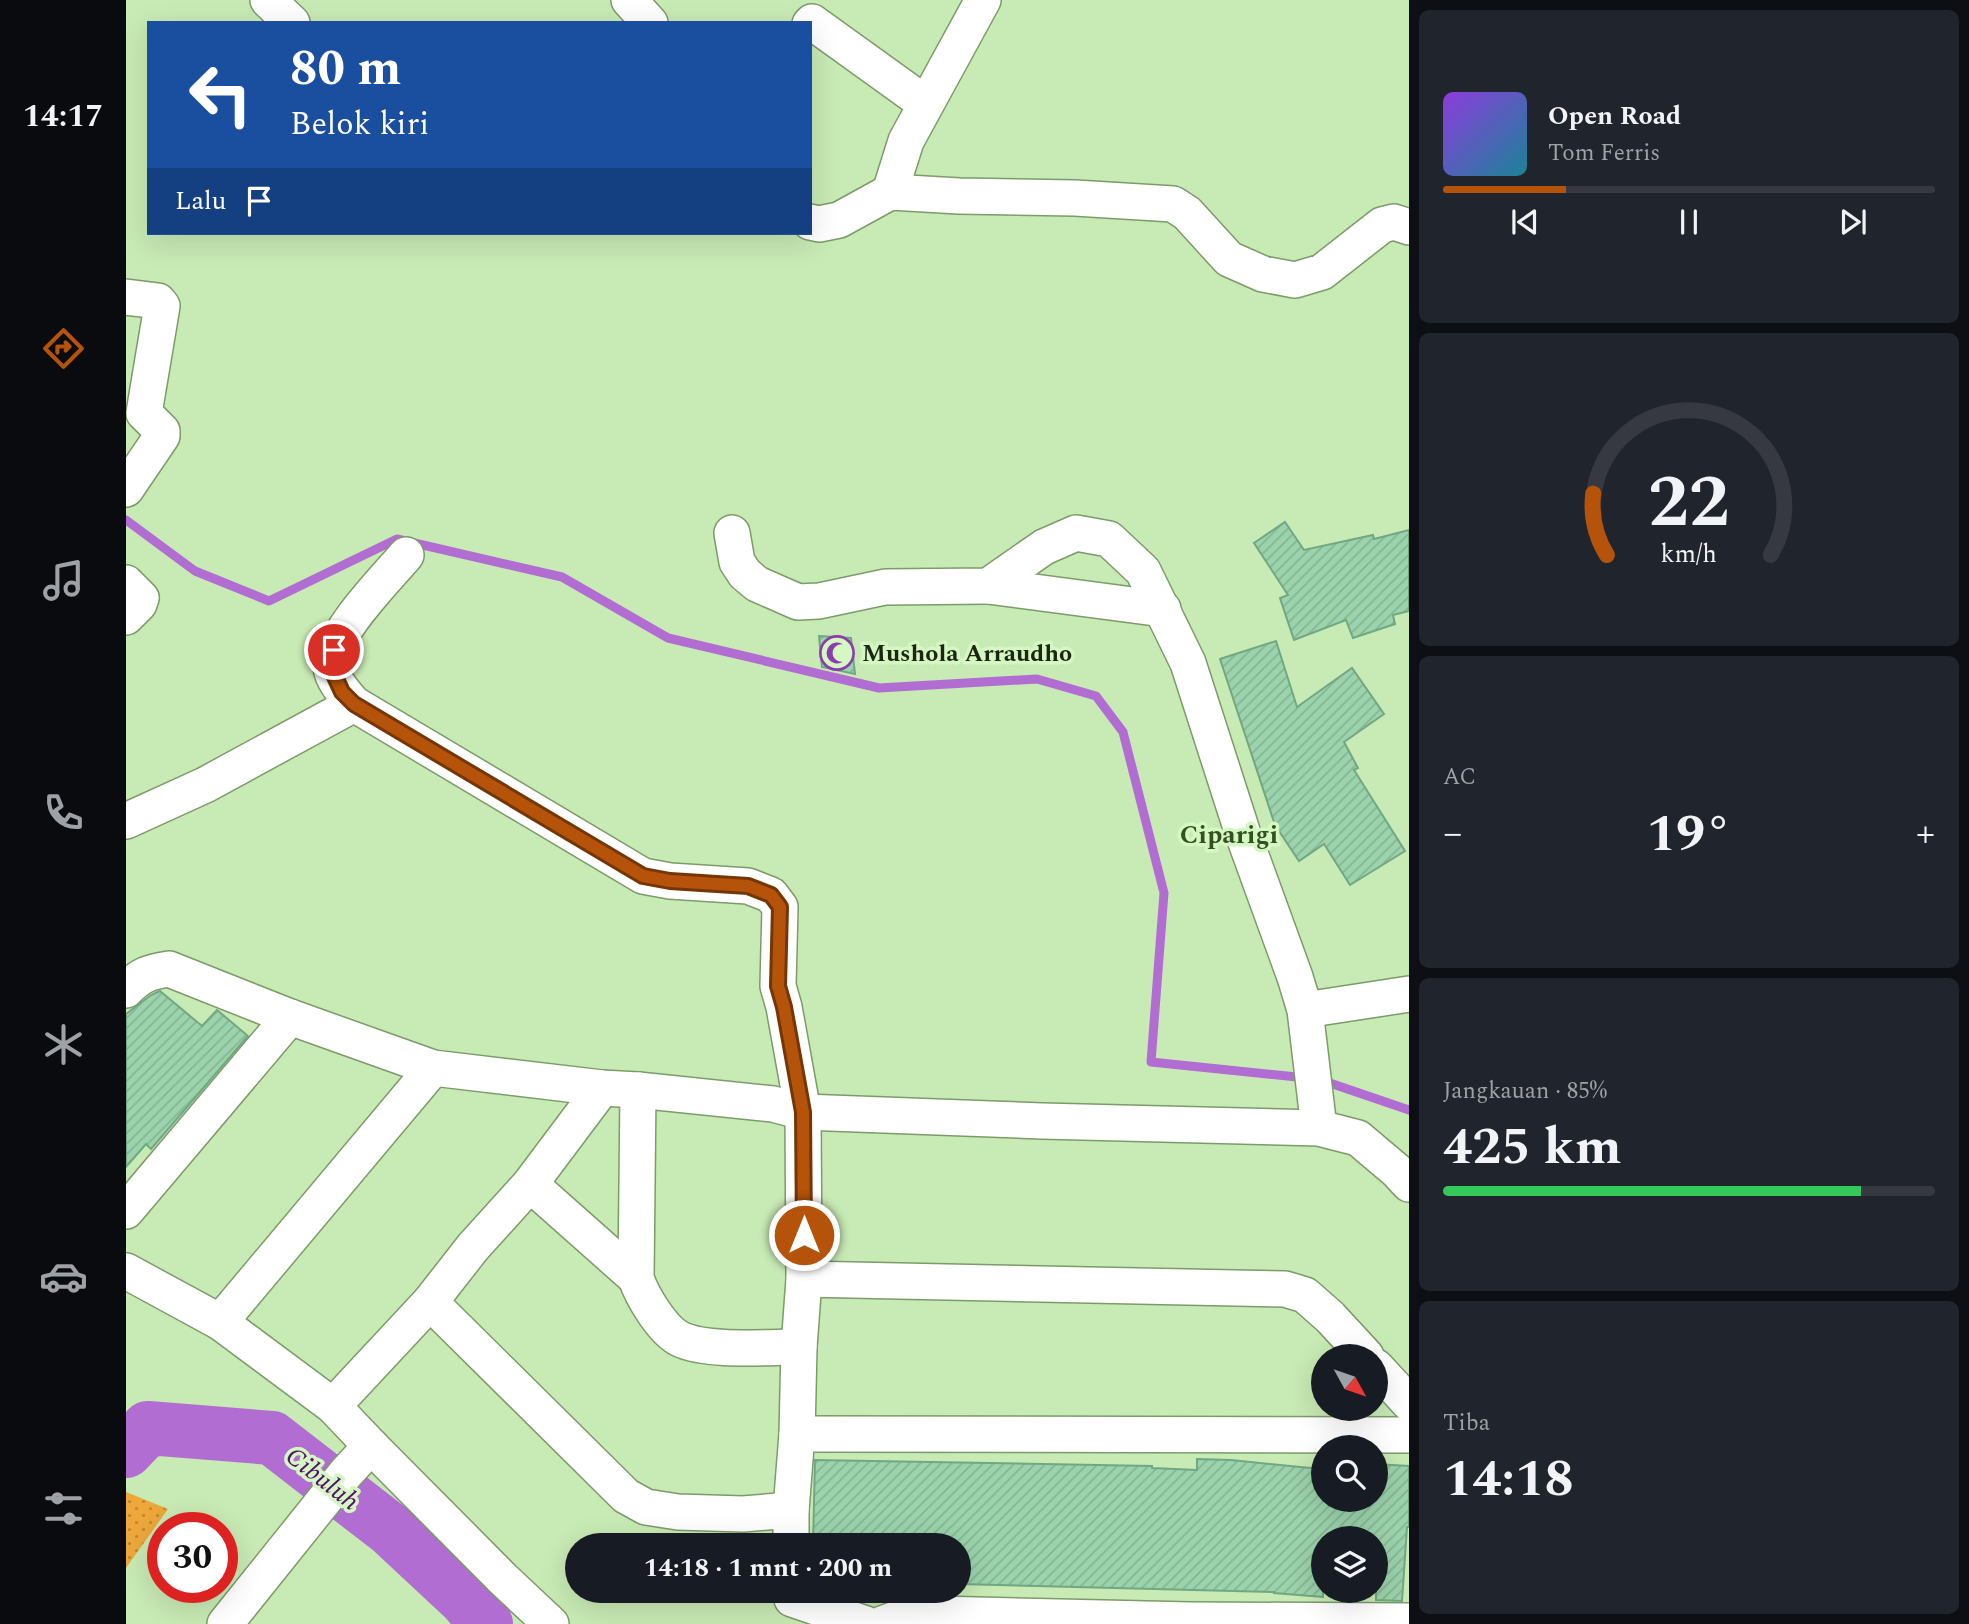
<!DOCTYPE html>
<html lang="id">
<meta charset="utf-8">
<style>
body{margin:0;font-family:Spectral,serif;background:#20242c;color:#f1f3f6;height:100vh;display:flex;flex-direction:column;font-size:26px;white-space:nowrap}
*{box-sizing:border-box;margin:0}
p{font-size:23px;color:#9ea1a6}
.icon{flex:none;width:38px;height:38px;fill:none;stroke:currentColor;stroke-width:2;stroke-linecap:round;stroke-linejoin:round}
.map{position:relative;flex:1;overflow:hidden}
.side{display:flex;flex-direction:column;gap:10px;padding:10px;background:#0d0f14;width:560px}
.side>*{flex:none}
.banner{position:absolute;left:21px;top:21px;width:665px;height:214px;border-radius:0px;box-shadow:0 7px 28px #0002;background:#1a4fa0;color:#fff;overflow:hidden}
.needle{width:46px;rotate:130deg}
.fabs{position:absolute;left:1185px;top:1344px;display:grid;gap:14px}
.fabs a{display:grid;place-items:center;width:77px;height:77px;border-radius:50%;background:#171b24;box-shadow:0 7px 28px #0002;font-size:35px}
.speed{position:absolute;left:21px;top:1512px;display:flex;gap:14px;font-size:35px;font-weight:700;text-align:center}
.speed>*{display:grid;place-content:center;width:91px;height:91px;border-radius:50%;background:#171b24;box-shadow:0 7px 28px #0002;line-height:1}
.speed .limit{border:10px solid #d22;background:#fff;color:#111}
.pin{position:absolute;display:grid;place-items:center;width:60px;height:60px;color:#fff;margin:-30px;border:4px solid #fff;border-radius:50%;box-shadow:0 2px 7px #0007}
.me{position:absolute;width:77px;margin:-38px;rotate:0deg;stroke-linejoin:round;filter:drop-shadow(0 0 5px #0008)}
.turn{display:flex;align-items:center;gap:24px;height:147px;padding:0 28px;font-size:32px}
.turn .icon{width:91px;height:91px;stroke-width:2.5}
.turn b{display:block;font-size:49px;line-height:60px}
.then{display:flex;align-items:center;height:66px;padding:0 28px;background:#0003;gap:14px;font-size:26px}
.big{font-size:52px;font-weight:700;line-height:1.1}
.side .card{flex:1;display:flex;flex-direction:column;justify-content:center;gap:10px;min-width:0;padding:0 24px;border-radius:10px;background:#20242c}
.side .dial{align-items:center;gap:0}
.dial svg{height:182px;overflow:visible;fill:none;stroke:#363941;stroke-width:7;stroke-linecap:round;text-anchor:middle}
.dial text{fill:#f1f3f6;stroke:none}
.song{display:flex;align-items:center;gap:21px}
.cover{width:84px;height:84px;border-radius:10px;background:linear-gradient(135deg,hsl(270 70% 55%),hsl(190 70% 35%))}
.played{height:7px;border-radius:4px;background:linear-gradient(90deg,#b45309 25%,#363941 25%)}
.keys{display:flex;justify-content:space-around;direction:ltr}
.heat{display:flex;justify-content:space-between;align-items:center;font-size:38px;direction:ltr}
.charge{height:10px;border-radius:5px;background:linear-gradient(90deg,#34c759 85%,#363941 0)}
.trip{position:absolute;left:439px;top:1533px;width:406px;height:70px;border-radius:35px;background:#171b24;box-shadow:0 7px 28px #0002;font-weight:700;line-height:70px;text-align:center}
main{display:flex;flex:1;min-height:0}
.dock{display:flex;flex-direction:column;width:126px;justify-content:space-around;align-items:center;background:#090b0e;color:#9ea1a6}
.dock .icon{width:49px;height:49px}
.dock .current{color:#b45309}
.dock b{font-size:32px;color:#f1f3f6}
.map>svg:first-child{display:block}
.grass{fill:url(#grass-dots)}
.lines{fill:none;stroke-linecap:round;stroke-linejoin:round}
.stream{stroke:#b16dd2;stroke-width:9}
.river{stroke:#b16dd2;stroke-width:54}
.building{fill:url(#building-hatch);stroke:#71a883;stroke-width:2}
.minor-casing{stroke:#7c9b69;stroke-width:38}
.minor{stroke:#fff;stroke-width:35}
.route-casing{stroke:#753606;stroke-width:18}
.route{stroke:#b45309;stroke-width:12}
.labels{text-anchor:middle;stroke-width:7;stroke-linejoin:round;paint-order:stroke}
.poi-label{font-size:24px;font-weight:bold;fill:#1b2713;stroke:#d5f7c1;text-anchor:start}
.neighbourhood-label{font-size:26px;font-weight:bold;fill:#345021;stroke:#d5f7c1}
.water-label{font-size:26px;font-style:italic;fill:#530f6d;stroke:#d5f7c1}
</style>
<main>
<nav class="dock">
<b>14:17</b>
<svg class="icon current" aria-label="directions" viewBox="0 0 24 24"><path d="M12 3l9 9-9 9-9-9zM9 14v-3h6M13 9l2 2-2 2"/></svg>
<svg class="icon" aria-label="music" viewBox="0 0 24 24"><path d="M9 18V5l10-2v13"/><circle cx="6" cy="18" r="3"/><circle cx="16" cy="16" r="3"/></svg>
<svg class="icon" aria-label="phone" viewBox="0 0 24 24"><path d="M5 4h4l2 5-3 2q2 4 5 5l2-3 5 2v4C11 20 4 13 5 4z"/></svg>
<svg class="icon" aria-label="climate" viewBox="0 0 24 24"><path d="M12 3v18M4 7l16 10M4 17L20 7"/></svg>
<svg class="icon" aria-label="car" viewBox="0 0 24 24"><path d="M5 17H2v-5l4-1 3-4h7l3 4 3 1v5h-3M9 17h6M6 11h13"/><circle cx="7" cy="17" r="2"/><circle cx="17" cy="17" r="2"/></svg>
<svg class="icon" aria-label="filters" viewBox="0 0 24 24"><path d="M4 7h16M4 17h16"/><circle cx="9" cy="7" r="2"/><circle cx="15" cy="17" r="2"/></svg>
</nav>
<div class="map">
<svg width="1283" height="1624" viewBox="0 0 1283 1624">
<defs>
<pattern id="grass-dots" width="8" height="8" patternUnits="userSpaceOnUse" patternTransform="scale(1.75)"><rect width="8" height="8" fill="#eda73b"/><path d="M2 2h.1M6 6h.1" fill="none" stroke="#bf8830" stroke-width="1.8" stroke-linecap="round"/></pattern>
<pattern id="building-hatch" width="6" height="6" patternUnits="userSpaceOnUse" patternTransform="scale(1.75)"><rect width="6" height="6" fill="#9bd3ac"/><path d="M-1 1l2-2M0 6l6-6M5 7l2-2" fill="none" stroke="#85b593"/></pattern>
</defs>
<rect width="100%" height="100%" fill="#c8eab4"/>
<!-- grass -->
<polygon class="grass" points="0,1492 42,1509 0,1568"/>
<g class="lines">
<!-- stream -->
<g class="stream">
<polyline points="0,520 69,571 143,601 271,539 436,577 542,638 753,688 911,679 970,696 997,732 1038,893 1025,1062 1181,1078"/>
<polyline points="1195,1080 1283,1110"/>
</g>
<!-- river -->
<polyline class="river" points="0,1451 22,1428 146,1438 265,1530 339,1599 360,1624"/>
</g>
<!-- building -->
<g class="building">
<polygon points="1159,522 1178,550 1247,535 1248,539 1283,530 1283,611 1267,615 1269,624 1227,638 1220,620 1168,640 1154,598 1162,595 1128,543"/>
<polygon points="693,636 725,638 729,674 696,667"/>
<polygon points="1150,641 1171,707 1226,668 1258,714 1218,742 1232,768 1228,770 1279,851 1224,885 1198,844 1173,861 1149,825 1094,659"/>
<polygon points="34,991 76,1026 91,1010 122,1036 25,1149 20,1144 0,1167 0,1014 25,995"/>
<polygon points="1071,1459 1105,1460 1194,1469 1193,1477 1197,1477 1197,1500 1250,1500 1250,1464 1283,1466 1283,1527 1281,1527 1276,1601 1250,1600 1250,1538 1197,1538 1197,1597 1148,1593 1148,1592 833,1584 833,1545 687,1545 689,1460 1026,1466 1026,1468 1071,1470"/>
</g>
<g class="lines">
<!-- minor casing -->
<g class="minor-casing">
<g id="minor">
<polyline points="142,0 166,23"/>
<polyline points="503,0 524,23"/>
<polyline points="684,24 686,22 786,94"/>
<polyline points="764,192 780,141 857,0"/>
<polyline points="684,222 693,224 713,220 764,192 833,196 949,198 1047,204 1061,213 1103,259 1137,274 1169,280 1196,272 1256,225 1268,222 1283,227"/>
<polyline points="0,297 32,301 36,306 18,413 36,431 36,436 0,489"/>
<polyline points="606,533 611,562 619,574 631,584 672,602 693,601 759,587 862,586 918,547 950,533 983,539 1017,571 1062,663 1117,834 1169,977 1179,1010 1193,1128"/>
<polyline points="0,583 15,598 13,604 0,617"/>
<polyline points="862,586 1037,609"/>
<polyline points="0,821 79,785 228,704"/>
<path d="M0,990C14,975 23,972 43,969L164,1017L307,1068L476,1088L512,1090L647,1104L677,1112L658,1007L652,986L654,907L645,895L622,886L544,881L517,876L228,704C219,694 206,680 205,667C202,636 260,579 280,555"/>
<polyline points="1179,1010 1283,994"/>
<polyline points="476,1088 404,1184 347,1247 304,1302 500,1496 520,1507 552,1512 617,1514 665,1510"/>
<path d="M512,1090L510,1278C516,1296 536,1330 554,1339C581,1352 641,1347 673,1347"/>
<polyline points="404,1184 510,1278"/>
<polyline points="0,1211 164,1017"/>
<polyline points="0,1271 94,1322 307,1068"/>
<polyline points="678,1279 1159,1289 1179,1295 1204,1317 1240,1356"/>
<polyline points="94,1322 207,1406 245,1446 376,1578 425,1624"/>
<polyline points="1250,1367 1283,1403"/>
<polyline points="207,1406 304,1302"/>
<polyline points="671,1434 1283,1435"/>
<polyline points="665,1545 665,1510 671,1434 673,1347 678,1279 677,1112 916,1121 1193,1128 1232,1138 1271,1171 1283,1184"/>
<polyline points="666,1599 740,1624"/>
<polyline points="99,1624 220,1473 245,1446"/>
<polyline points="756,1624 775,1617 810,1614 1064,1620 1283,1621"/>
</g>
</g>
<!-- minor -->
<use href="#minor" class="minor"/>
</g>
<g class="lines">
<!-- route casing -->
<g class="route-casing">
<polyline id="route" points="208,650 205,668 216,692 228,704 517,876 544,881 622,886 645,895 654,907 652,986 658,1007 677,1112 678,1235"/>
</g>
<!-- route -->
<use href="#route" class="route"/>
</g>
<!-- icons -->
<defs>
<g id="mosque-ring" transform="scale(1.75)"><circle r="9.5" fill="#d5f7c1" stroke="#8b3dad" stroke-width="1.5"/><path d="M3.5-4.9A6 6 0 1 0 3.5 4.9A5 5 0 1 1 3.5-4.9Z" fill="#8b3dad"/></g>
</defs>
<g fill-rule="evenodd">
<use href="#mosque-ring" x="711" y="653"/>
</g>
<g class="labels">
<!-- poi labels -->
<g class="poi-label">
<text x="736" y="661">Mushola Arraudho</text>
</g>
<!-- neighbourhood labels -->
<g class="neighbourhood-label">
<text x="1103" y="843">Ciparigi</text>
</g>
<!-- water labels -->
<g class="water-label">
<text transform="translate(197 1478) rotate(38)" y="9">Cibuluh</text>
</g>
</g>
</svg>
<div class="fabs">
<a><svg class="needle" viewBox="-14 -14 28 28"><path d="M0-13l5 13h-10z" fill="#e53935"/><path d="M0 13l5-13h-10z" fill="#9ea1a6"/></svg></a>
<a><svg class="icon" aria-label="search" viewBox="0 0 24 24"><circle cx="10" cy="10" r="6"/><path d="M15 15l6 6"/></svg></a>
<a><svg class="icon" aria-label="layers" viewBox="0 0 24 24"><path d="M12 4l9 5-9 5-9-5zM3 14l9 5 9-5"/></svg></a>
</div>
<div class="speed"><div class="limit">30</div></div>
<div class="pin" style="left:208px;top:650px;background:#d93025"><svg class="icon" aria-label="arrive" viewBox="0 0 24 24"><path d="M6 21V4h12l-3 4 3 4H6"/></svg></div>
<svg class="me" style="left:678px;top:1235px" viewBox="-20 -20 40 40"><circle r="17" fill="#b45309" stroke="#fff" stroke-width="3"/><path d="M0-11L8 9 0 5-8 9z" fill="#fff"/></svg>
<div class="trip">14:18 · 1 mnt · 200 m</div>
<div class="banner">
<div class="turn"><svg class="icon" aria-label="left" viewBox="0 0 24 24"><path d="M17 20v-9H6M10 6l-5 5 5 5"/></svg><div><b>80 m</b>Belok kiri</div></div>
<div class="then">Lalu<svg class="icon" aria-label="arrive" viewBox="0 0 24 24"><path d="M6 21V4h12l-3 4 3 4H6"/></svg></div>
</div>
</div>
<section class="side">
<div class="card">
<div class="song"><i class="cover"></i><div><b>Open Road</b><p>Tom Ferris</p></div></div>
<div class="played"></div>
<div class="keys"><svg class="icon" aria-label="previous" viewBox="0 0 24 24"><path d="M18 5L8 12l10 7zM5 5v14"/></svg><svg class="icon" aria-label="pause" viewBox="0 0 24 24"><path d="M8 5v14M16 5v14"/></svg><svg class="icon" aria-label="next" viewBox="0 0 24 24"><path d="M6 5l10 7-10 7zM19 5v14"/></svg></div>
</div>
<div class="card dial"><svg viewBox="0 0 100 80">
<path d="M14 69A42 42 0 1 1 86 69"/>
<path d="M14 69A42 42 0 0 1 8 42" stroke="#b45309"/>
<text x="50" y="56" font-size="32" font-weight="700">22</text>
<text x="50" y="72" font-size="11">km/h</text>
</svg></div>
<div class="card"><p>AC</p>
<div class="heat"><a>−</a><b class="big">19°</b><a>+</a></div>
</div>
<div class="card"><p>Jangkauan · 85%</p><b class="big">425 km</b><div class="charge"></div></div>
<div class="card"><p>Tiba</p><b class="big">14:18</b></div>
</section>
</main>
